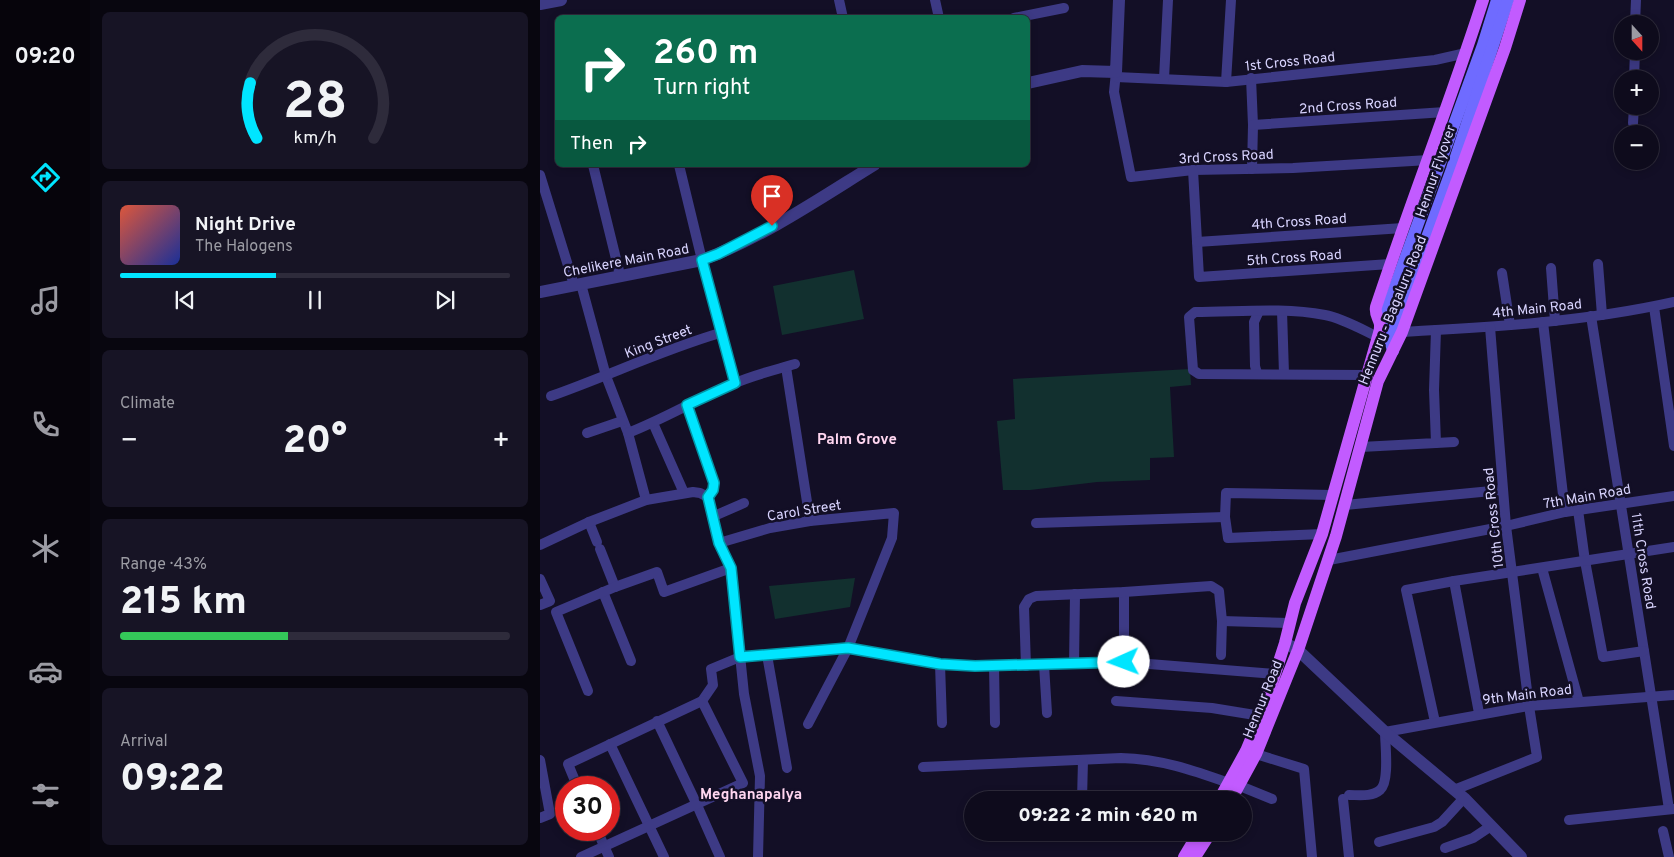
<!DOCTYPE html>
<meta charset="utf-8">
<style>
body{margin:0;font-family:Overpass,sans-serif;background:#171425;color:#f1f3f6;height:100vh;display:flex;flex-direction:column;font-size:19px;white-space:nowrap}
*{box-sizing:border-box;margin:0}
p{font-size:16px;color:#9b9ba3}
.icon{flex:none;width:28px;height:28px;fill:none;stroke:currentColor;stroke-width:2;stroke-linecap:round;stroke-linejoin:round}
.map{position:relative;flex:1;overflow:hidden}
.side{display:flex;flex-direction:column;gap:12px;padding:12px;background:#08060f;width:450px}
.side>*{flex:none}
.hud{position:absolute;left:15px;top:15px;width:475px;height:152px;border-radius:8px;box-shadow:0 2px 8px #0003,0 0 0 1px #2e2b3b;background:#0b6e4f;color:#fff;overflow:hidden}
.needle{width:32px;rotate:159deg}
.buttons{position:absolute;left:1074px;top:15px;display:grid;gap:10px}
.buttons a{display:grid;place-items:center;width:45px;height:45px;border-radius:50%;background:#0e0b1c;box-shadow:0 2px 8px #0003,0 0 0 1px #2e2b3b;font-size:25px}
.speed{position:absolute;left:15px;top:776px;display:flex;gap:10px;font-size:25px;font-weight:700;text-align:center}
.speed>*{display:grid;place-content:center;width:65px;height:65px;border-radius:50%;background:#0e0b1c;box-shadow:0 2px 8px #0003,0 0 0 1px #2e2b3b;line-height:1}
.speed .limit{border:8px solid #d22;background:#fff;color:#111}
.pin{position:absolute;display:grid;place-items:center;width:42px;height:42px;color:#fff;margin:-51px -21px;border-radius:50% 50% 50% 0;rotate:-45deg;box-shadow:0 0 5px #0007}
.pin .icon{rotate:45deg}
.me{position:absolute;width:55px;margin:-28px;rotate:268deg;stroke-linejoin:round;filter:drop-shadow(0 0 4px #0008)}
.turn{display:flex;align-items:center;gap:18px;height:105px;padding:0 15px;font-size:22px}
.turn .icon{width:65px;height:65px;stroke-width:2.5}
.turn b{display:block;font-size:35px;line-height:42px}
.then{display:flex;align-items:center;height:48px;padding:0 15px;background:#0003;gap:10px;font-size:19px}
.big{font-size:38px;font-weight:800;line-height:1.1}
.side .tile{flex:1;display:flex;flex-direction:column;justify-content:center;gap:8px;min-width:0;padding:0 18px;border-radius:8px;background:#171425}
.side .dial{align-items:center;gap:0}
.dial svg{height:130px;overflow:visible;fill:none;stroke:#2e2b3b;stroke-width:7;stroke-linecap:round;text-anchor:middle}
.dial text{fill:#f1f3f6;stroke:none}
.song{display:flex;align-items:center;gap:15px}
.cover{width:60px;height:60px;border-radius:8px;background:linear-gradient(135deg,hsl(10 70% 55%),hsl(230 70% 35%))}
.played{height:5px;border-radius:2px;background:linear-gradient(90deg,#00e5ff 40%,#2e2b3b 40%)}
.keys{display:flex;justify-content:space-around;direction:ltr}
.heat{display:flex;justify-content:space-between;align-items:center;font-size:28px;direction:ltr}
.charge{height:8px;border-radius:4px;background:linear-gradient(90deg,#34c759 43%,#2e2b3b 0)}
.trip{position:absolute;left:424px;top:791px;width:288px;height:50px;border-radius:25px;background:#0e0b1c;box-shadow:0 2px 8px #0003,0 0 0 1px #2e2b3b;font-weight:800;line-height:50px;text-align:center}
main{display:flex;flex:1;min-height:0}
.tabs{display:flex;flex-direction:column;width:90px;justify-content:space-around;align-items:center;background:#06040b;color:#9b9ba3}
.tabs .icon{width:35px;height:35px}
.tabs .selected{color:#00e5ff}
.tabs b{font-size:22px;color:#f1f3f6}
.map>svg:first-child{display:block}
.green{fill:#12302f}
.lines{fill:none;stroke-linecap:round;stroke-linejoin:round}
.minor{stroke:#3d3a85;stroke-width:10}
.tertiary{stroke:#3d3a85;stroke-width:12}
.secondary{stroke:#6f6bff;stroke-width:12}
.primary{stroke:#c25bff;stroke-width:12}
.route-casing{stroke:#0095a6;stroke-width:12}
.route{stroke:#00e5ff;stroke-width:9}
.labels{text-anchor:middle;stroke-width:5;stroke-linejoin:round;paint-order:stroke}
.street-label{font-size:14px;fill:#d9d4ff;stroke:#130f26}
.neighbourhood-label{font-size:15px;font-weight:bold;fill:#ffd6f0;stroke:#130f26}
</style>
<main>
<nav class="tabs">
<b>09:20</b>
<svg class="icon selected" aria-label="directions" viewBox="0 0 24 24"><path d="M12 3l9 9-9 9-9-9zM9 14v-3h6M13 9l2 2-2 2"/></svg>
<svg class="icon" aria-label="music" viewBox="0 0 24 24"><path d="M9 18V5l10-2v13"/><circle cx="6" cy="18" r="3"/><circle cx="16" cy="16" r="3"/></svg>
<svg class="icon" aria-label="phone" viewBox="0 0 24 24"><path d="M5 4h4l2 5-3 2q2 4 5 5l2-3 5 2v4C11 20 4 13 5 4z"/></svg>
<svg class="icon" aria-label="climate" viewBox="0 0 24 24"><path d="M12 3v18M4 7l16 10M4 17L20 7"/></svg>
<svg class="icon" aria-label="car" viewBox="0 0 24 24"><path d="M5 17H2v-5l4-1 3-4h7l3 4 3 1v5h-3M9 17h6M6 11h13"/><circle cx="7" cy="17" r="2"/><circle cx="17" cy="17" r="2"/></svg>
<svg class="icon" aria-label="filters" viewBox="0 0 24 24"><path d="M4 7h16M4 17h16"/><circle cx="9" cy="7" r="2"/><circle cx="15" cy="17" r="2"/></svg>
</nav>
<section class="side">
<div class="tile dial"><svg viewBox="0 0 100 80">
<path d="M14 69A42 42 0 1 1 86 69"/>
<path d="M14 69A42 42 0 0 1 10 35" stroke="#00e5ff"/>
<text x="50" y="56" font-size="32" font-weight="700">28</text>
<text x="50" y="72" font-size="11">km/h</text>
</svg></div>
<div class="tile">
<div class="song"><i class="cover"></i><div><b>Night Drive</b><p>The Halogens</p></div></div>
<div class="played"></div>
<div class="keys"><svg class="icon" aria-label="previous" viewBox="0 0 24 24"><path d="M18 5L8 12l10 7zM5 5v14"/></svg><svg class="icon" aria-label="pause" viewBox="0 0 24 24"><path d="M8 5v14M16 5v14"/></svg><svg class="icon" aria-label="next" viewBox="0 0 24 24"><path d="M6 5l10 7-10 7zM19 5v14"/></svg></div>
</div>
<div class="tile"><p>Climate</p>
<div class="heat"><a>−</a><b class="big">20°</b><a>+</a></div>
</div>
<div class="tile"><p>Range · 43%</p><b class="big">215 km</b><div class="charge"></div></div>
<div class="tile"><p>Arrival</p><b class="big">09:22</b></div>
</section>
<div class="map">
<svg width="1134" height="857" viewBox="0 0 1134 857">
<rect width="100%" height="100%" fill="#130f26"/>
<!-- green -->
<g class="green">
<polygon points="314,270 324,319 242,335 233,286"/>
<polygon points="650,369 651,385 630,387 634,457 610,458 610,480 557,482 490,490 463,490 457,421 475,419 473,379"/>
<polygon points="315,578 310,607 235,619 229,586"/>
</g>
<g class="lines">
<!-- minor -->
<g class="minor">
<polyline points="299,0 303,18"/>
<polyline points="395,0 399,18"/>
<polyline points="474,18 524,8"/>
<polyline points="1095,24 1096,0"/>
<polyline points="576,72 574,92 591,177 653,170 753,168 889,160"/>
<polyline points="576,77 686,82 895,60 926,53"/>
<polyline points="711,78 713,125 712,169"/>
<polyline points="624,79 628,0"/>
<polyline points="1094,79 1095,51"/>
<polyline points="686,82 691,0"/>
<polyline points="1093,123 1094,106"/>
<polyline points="713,125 905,112"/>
<polyline points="53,165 80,275"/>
<polyline points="139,165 162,260 195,383"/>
<polyline points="653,170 659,277 850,264"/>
<polyline points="0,175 34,285"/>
<polyline points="657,242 863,228"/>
<polyline points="1058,264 1062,315"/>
<polyline points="1011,268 1015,321"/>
<polyline points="962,273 970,325"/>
<polyline points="41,284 66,376 88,433 106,500"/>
<polyline points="1114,307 1134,446"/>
<polyline points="742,311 744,374"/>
<polyline points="1051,316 1129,809"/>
<polyline points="1003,322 1025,512"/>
<path d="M862,332C953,327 1045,322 1134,302"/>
<polyline points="246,367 270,521"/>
<polyline points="717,373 715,366 714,322 719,311"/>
<path d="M827,375L659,374L653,370L649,317L655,312C698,312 743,307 785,315C802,318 823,330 838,337"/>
<path d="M11,396C68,376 122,350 180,333"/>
<polyline points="147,405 174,483 173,489 168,497"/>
<polyline points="113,423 144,493"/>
<polyline points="47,433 82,421"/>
<path d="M88,433C124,419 157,399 193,384C213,375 235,370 255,364"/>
<polyline points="896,443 914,442"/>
<polyline points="821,447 896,443 894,390 896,330"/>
<polyline points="805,505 962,490"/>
<polyline points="1038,510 1045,561 1063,657 1104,651"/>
<polyline points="172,517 204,503"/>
<polyline points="49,522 57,542"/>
<polyline points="496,523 685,517"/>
<polyline points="782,534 688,538 685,517 686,493 792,495"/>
<polyline points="179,543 230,528 270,521 354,513 352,538 308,648 268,724"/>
<polyline points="0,545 49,522 106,500 153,492 160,493 168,497 179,543 191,568 204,694 220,776 218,857"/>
<polyline points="60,549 75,587"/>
<polyline points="789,560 966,526 1025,512 1134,496"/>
<polyline points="1002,568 1039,702"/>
<polyline points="0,579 10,601 0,605"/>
<polyline points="914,581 939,713"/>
<polyline points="63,592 91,661"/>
<polyline points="584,592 584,662"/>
<polyline points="682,621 750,623"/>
<polyline points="227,655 247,768"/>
<polyline points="400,664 402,723"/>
<polyline points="534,664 535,594"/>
<polyline points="454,665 455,723"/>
<polyline points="504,665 507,713"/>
<polyline points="486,666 484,607 489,599 496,596 584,592 671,586 679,591 682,621 681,655"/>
<polyline points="48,691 16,612 75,587 117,572 124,592 191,568"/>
<polyline points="576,701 672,708 721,716"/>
<polyline points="117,721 157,805 180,857"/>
<polyline points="895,722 866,590 914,581 1134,547"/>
<polyline points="70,744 124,857"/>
<polyline points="716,754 764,769 772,857"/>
<polyline points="0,760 10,814 0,818"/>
<path d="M383,767L581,758C621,759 652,770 689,783"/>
<polyline points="700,786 732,799"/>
<polyline points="38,788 28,764 162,701 173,685 171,669 200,657 308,648 400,664 435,666 584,662 735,674"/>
<polyline points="914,790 997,757 989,706 966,526 950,327"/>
<path d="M809,795C819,795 832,797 840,790C850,782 845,744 845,732L989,706L1134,695"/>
<polyline points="803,799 809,857"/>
<polyline points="542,800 543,760"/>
<polyline points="1029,820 1134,809"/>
<polyline points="57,830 69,857"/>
<polyline points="1123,831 1129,857"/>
<polyline points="839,842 894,827 902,822 924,798"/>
<polyline points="905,848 933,838 951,826"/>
<polyline points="41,857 203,783 162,701"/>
</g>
<!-- tertiary -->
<g class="tertiary">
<polyline points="0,4 21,0"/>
<polyline points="488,83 542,71 576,72 579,0"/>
<path d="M0,292L162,260C222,238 279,199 334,165"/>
<polyline points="745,643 758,650 845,732 924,798 981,857"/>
</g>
<!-- secondary -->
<g class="secondary">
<polyline points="841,325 943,45 957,0"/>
<polyline points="853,351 850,339 912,169 968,0"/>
</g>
<!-- primary -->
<g class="primary">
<path d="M679,800L706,751L724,708L745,643L755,603L782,534L839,333C843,319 834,318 836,307C870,204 910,103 943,0"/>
<polyline points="691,800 716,754 758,650 796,536 838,381 862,332 965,48 980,0"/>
<polyline points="644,857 659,832"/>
<polyline points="655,857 671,832"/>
</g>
</g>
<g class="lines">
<!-- route casing -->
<g class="route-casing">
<polyline id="route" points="232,226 178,254 162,260 195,383 147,405 174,483 173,490 168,497 179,543 191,568 200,657 308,648 400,664 435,666 584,662"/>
</g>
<!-- route -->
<use href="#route" class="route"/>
</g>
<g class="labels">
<!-- street labels -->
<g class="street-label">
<text transform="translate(750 61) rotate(-6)" y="5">1st Cross Road</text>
<text transform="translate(808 105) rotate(-4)" y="5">2nd Cross Road</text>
<text transform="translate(686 156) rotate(-3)" y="5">3rd Cross Road</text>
<text transform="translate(895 171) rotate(-71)" y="5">Hennur Flyover</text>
<text transform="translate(759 221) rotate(-4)" y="5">4th Cross Road</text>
<text transform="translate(754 257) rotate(-4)" y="5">5th Cross Road</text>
<text transform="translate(86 260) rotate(-11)" y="5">Chelikere Main Road</text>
<text transform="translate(997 308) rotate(-6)" y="5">4th Main Road</text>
<text transform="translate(852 310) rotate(-68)" y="5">Hennuru - Bagaluru Road</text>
<text transform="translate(118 341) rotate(-21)" y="5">King Street</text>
<text transform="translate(1047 496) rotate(-10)" y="5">7th Main Road</text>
<text transform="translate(264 510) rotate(-9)" y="5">Carol Street</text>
<text transform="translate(953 518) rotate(-96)" y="5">10th Cross Road</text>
<text transform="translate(1104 561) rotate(81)" y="5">11th Cross Road</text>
<text transform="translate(987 694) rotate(-7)" y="5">9th Main Road</text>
<text transform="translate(722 699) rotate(-68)" y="5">Hennur Road</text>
</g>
<!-- neighbourhood labels -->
<g class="neighbourhood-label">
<text x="317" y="444">Palm Grove</text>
<text x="211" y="799">Meghanapalya</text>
</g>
</g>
</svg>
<div class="buttons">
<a><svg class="needle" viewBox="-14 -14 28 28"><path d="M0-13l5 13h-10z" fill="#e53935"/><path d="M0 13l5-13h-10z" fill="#9b9ba3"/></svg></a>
<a>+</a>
<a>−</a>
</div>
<div class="speed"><div class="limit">30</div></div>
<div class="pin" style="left:232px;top:226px;background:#d93025"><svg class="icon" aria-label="arrive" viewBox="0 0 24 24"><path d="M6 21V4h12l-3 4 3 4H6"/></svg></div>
<svg class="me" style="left:584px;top:662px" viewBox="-20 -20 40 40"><circle r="19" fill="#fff"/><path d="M0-13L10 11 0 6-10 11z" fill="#00e5ff"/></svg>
<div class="trip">09:22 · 2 min · 620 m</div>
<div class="hud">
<div class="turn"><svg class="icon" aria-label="right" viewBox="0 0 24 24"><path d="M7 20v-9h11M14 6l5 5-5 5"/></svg><div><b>260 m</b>Turn right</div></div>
<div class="then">Then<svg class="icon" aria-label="right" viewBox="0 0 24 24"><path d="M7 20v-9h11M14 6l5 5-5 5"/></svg></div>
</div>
</div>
</main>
